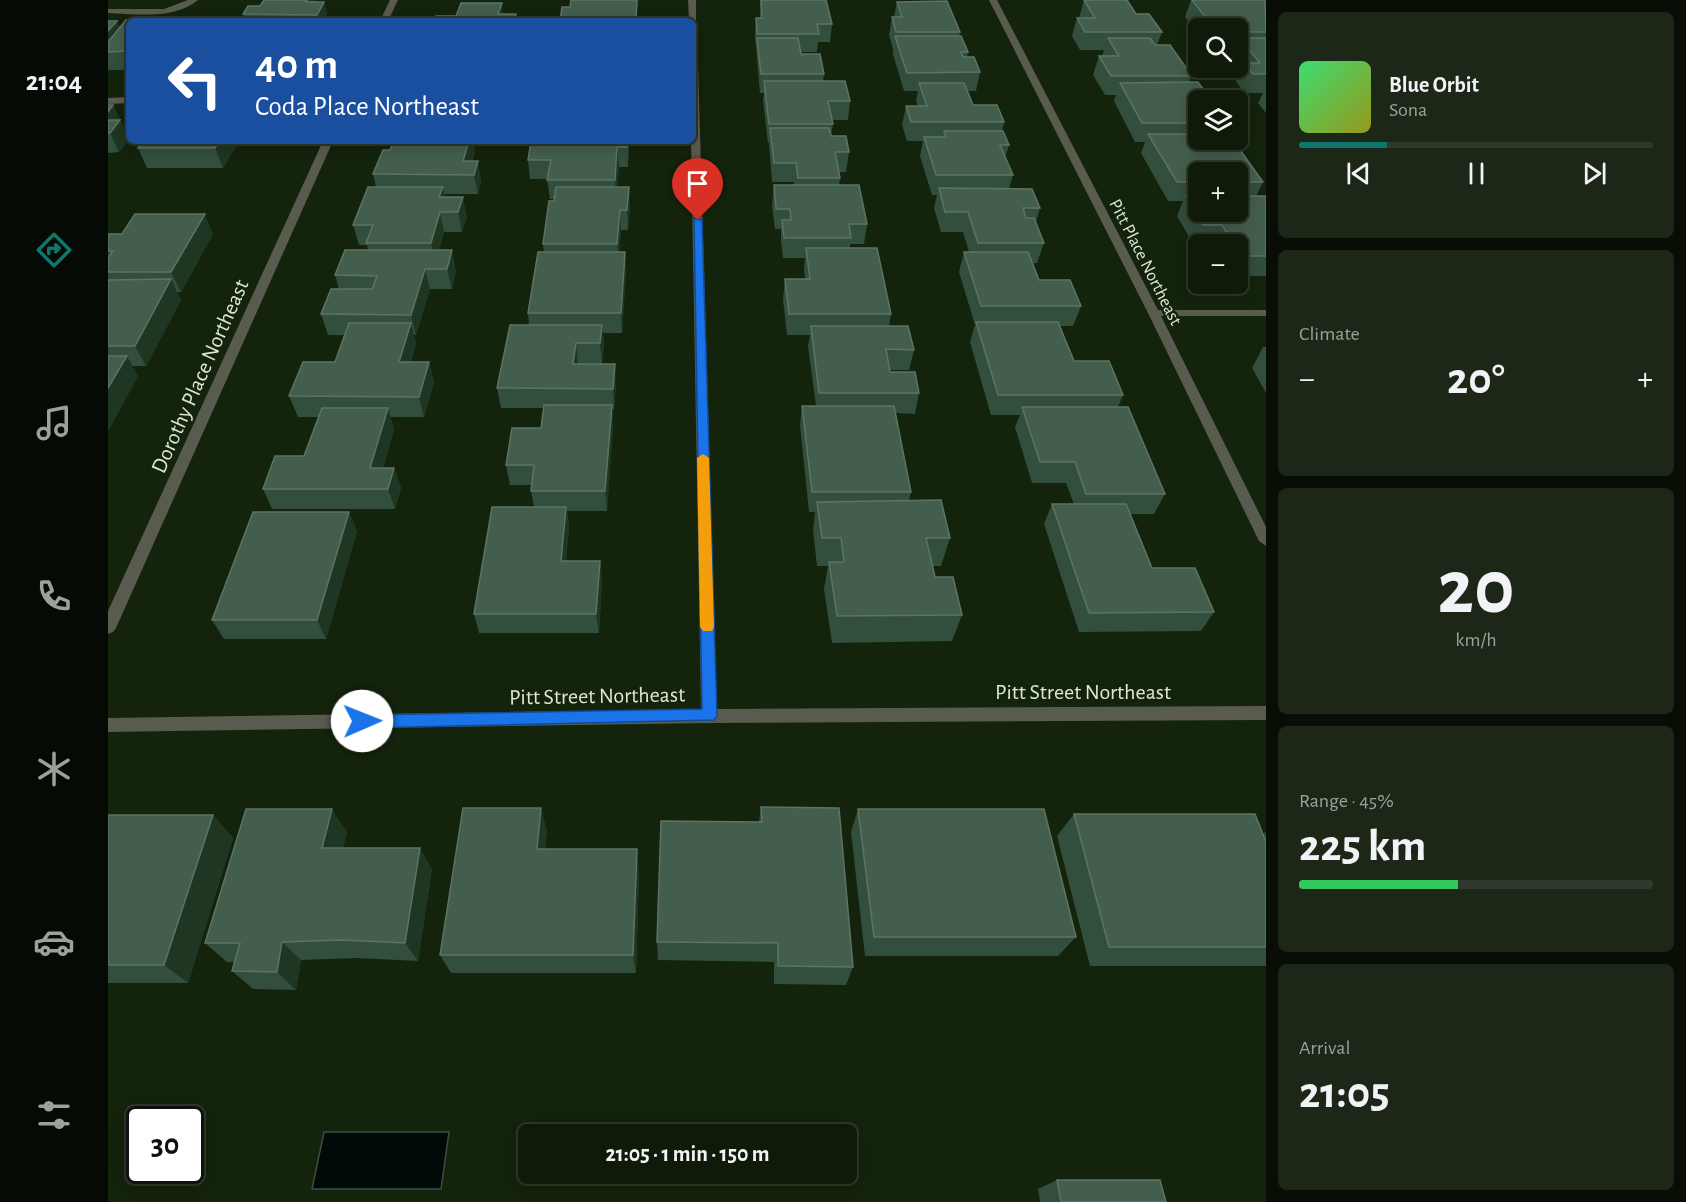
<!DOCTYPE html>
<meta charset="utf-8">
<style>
body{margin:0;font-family:"Alegreya Sans",sans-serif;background:#1d2717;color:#f1f3f6;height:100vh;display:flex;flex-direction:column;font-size:22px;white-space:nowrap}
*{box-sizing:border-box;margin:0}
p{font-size:20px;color:#9ba19c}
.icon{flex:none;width:33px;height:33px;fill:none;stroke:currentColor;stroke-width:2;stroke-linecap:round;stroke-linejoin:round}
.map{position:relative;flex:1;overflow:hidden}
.details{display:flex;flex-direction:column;gap:12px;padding:12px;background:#080e05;width:420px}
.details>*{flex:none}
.hud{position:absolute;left:18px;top:18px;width:570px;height:126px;border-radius:9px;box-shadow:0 3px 15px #0003,0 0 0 2px #2f382a;background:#1a4fa0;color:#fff;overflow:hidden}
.fabs{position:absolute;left:1080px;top:18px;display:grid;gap:12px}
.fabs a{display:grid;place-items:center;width:60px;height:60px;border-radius:9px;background:#0f1a09;box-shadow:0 3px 15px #0003,0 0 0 2px #2f382a;font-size:30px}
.speed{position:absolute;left:18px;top:1106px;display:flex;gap:12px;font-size:30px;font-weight:700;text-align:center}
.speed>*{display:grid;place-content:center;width:78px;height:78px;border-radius:50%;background:#0f1a09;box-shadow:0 3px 15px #0003,0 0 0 2px #2f382a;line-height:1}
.speed .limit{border:3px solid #111;border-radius:9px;background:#fff;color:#111}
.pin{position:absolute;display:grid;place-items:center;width:51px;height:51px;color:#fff;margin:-62px -26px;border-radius:50% 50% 50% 0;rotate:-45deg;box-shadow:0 0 6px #0007}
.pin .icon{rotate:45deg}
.me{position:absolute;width:66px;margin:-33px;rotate:89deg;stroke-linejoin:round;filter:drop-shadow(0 0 4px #0008)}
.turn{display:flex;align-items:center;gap:21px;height:126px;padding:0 30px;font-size:27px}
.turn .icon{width:78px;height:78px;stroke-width:2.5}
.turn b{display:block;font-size:42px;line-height:51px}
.big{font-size:45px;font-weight:700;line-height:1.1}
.details .card{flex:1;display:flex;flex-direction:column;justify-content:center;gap:9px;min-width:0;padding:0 21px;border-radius:9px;background:#1d2717}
.details .dial{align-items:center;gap:0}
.dial b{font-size:78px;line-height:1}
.song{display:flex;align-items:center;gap:18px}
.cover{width:72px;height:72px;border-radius:9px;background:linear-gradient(135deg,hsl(140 70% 55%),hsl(60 70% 35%))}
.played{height:6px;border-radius:3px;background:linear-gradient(90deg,#0f766e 25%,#2f382a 25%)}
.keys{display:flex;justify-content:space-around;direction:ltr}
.heat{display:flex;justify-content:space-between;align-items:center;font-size:33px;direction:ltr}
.charge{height:9px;border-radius:4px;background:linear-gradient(90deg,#34c759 45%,#2f382a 0)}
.trip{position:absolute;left:410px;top:1124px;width:339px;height:60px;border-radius:9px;background:#0f1a09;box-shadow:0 3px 15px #0003,0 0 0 2px #2f382a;font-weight:700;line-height:60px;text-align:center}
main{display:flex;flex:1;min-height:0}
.tab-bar{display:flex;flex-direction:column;width:108px;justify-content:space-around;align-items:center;background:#060a04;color:#9ba19c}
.tab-bar .icon{width:42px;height:42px}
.tab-bar .selected{color:#0f766e}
.tab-bar b{font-size:27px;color:#f1f3f6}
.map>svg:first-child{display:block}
.water{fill:#000a06;stroke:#424c45;stroke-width:1.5}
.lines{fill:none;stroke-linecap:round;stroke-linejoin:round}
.service{fill:#595b4e;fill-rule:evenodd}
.minor{fill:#595b4e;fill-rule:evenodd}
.wall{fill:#324e3d;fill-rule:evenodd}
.shaded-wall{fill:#1e3622}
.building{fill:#445e4d;stroke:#5c7463;stroke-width:1.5}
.route{fill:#1a73e8;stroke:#114b97;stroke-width:1.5}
.slow{fill:#f59e0b}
.labels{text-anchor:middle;stroke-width:5;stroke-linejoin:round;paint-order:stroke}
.far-street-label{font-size:18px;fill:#dde7d8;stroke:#14230c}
.street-label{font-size:22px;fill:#dde7d8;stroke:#14230c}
</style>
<main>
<nav class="tab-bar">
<b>21:04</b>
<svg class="icon selected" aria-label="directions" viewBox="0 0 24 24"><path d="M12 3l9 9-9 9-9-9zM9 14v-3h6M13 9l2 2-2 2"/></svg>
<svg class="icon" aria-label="music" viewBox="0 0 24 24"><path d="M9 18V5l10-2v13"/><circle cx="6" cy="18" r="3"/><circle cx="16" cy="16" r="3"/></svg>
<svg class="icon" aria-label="phone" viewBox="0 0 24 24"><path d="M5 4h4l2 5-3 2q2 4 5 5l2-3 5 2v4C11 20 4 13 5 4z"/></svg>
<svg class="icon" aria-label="climate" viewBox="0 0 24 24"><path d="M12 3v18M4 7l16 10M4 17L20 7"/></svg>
<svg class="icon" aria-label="car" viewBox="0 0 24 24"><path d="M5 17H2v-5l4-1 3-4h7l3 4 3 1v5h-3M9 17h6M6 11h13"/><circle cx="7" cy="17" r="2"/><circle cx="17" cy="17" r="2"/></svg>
<svg class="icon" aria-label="filters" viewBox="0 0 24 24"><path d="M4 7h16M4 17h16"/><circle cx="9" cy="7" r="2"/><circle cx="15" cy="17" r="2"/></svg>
</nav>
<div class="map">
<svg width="1158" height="1202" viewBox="0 0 1158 1202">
<rect width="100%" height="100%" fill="#14230c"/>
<!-- water -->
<polygon class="water" points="216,1132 341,1132 333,1189 204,1189"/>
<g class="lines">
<!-- service -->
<path class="service" d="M80,0H90C66,20 29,14 0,13V9H56Z"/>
<!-- minor -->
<g class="minor">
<polygon points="282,0 290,0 280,21 272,21"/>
<polygon points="580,0 588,0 588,23 581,21"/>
<polygon points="881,0 889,0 1050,310 1158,310 1158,316 1053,316 1158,527 1158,546 1151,541 1040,313"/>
<polygon points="585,28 589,30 609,709 1158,706 1158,720 601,723 0,732 0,718 593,709 583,141 585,141"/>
<polygon points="21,97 21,103 0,104 0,98"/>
<polygon points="215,141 225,141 8,628 5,632 0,634 0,611"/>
</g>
</g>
<!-- wall -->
<g class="wall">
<polygon points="652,0 724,24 722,42 710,42 709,52 692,52 693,54 716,74 715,81 742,101 740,120 724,120 725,124 723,136 741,152 738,172 731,172 732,178 731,185 759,224 756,244 742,244 742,248 783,314 781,326 806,350 801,370 782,370 782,372 811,393 807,414 787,413 803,492 801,501 842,538 833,566 824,566 827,577 854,615 844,641 724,643 716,589 720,566 709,566 705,530 707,512 701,512 692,426 694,406 708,406 700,346 702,335 679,335 675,299 677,279 697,279 696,268 697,258 675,258 673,240 673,229 667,229 664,205 666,185 686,185 686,182 664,182 661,143 660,143 655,100 656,93 652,93 647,36 648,18 652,18"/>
<path d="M976,0L1028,14L1054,32L1049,45L1084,76L1081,82L1090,100V140L1155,182L1148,196H1158V276H1130V244L1086,245L1069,216L1075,201H1060L1033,153L1037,142H1027L1006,101L1008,95H997L985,75L991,56H994L996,50H972L964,36L969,18H971ZM1090,172H1130V212H1090Z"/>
<polygon points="1083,0 1157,0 1158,1 1158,113 1150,103 1155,93 1136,93 1128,81 1134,68 1130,62 1130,28 1090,28 1090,35 1077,17"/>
<polygon points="208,2 216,2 220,20 220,21 137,21 135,14 152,6"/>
<polygon points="789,2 852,32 851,36 860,52 859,57 872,72 868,91 860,91 865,105 896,122 894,131 901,145 897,158 905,175 901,189 932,208 928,222 936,243 929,263 924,263 931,280 973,306 965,326 952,326 966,361 1015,395 1010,407 1057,494 1046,514 1022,514 1044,568 1106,612 1093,631 971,632 936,524 944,504 966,504 958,483 924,483 907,427 912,415 883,415 862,342 867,325 851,272 856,252 861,252 855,232 833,232 826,208 829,195 824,195 812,156 815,141 799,141 794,125 798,106 810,106 808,101 810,91 796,91 785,54 785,49 781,35 784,17 786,17"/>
<polygon points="0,21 12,27 21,21 21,70 0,70"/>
<polygon points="0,105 5,105 21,139 11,152 0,153"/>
<polygon points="36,141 157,141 156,144 129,144 115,168 39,168 30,148"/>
<polygon points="521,141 520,167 511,167 509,187 522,207 520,230 513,230 511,252 517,252 518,272 514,333 495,333 496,345 494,364 508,385 506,409 504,409 505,425 499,511 459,511 461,527 458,561 492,561 494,580 491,633 371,633 366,614 426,507 423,491 424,485 402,485 398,465 433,428 436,408 393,408 389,388 421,325 420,313 436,252 435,244 446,199 442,199 439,179 422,179 420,160"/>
<polygon points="367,152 364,161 373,181 370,194 336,194 337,197 359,217 354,232 336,232 331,250 348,270 344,289 322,289 308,335 306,335 308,343 303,362 321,362 326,382 316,417 282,417 286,429 275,468 286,468 293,488 287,509 164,509 155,489 196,456 211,417 190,417 181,396 227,362 237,335 220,335 213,314 231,289 227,275 260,250 259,245 251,245 245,225 268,187 265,174"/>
<polygon points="0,234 105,234 73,292 69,292 73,300 38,366 24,366 30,376 0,431"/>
<polygon points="1155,347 1158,347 1158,393 1144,368"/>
<polygon points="241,512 249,531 218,639 116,639 104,620"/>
<polygon points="653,807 745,967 738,985 666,984 666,962 550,960 549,942 651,822"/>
<polygon points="750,809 968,937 950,956 757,956 743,832"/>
<polygon points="966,814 1155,834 1158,832 1158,966 982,966 949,836"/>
<polygon points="0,815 105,815 125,838 80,983 0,983"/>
<polygon points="439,830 437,849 531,871 528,973 343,973 332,955"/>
<polygon points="239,832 235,848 324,869 310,961 249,958 193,960 188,990 145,989 124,971 126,962 119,962 97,943"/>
<polygon points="949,1180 1058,1202 932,1202 930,1189"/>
</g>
<!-- shaded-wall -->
<g class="shaded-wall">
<polygon points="197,0 208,0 208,2 204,9"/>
<polygon points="216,2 220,20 220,21 210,21 209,15"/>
<polygon points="394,3 396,21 390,14"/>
<polygon points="9,21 17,39 0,52 0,31"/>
<polygon points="5,105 21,139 11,152 2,133 0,133 0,112"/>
<polygon points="111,141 128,141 129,144 115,168 107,148"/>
<polygon points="361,141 365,141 367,152 360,174 355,161"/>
<polygon points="509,147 511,167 508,199 507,180"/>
<polygon points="370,161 373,181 370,194 366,175"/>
<polygon points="335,187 339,207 331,197"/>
<polygon points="521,187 522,207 520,230 519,210"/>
<polygon points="355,197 359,217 354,232 350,212"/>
<polygon points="512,210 513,230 511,264 509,244"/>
<polygon points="332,212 336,232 328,263 323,243"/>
<polygon points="97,214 105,234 73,292 63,272"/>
<polygon points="344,250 348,270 344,289 339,269"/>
<polygon points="517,252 518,272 514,333 513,313"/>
<polygon points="317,269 322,289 308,335 303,315"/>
<polygon points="63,279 73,300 38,366 27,346"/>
<polygon points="303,323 308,343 297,382 291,362"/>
<polygon points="494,325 496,345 494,364 492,343"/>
<polygon points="468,343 470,364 465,364"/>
<polygon points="19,356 30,376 0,431 0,388"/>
<polygon points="321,362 326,382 316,417 311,397"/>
<polygon points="507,364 508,385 506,409 505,389"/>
<polygon points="504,405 505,425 499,511 497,491"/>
<polygon points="280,408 286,429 270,488 262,468"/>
<polygon points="286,468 293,488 287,509 280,489"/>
<polygon points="458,507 461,527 456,580 453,561"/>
<polygon points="241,512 249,531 218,639 209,620"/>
<polygon points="492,561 494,580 491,633 488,614"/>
<polygon points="433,808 439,830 435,871 429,849"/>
<polygon points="224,809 239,832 230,869 214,848"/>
<polygon points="105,815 125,838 80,983 56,965"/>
<polygon points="312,848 324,869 310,961 297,943"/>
<polygon points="529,849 531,871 528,973 525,955"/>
<polygon points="174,942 193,960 188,990 169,972"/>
</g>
<!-- building -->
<g class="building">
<polygon points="156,0 199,0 198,2 216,2 209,15 135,14 140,6 152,6"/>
<polygon points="463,0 529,0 528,21 452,21 454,7 462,7"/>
<polygon points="653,0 718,0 724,24 709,24 711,34 649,34 648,18 654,18"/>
<polygon points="976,0 1019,0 1028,14 1041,14 1054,32 977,32 969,18 987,18"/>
<polygon points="1084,0 1157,0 1158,32 1130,32 1130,28 1106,28"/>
<polygon points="839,1 852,32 788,32 784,17 794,17 789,2"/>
<polygon points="353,3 394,3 390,14 408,14 406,21 326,21 328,16 348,16"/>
<polygon points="18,20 66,20 65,21 21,21 21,51 0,52 0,42"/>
<rect x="147" y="20" width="53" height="1"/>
<polygon points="0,21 9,21 0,31"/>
<polygon points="787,36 853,36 860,52 853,52 855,57 866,57 872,72 799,73"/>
<polygon points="649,38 690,38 693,54 712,54 716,74 653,74"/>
<polygon points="1000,38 1042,38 1047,45 1062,45 1084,76 1003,76 991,56 1011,56"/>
<polygon points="1132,38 1158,38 1158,74 1145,74 1136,63 1152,63"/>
<polygon points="656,81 737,81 742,101 720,101 725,124 661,124"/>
<polygon points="1090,82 1103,100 1090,100 1090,112 1088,112 1090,116 1090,123 1034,123 1012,83"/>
<polygon points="811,83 856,83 865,105 889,105 896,122 803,122 798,106 819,106"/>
<polygon points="0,105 5,105 0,112"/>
<polygon points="0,120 12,120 2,133 0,133"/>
<polygon points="662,128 721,128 723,136 738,136 741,152 727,152 732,178 690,178 688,163 666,163"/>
<polygon points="836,131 895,131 901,145 892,145 905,175 828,175 816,137 838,137"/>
<polygon points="1040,134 1090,134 1090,140 1125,140 1155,182 1130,182 1130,172 1090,172 1090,182 1069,182"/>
<polygon points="36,141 111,141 107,148 30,148"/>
<polygon points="286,141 361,141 355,161 370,161 366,175 265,174 275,150 282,150"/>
<polygon points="423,141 520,141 519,147 509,147 507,180 439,180 443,160 420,160"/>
<polygon points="666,185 751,185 759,224 741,224 743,238 676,238 674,220 683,220 682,209 668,209"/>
<polygon points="260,187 335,187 331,197 355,197 350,212 332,212 323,243 258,243 265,225 245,225"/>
<polygon points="448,187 521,187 519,210 512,210 509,244 435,244 441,201 446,201"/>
<polygon points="831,188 924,189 932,208 915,208 918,218 926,218 936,243 870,243 860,212 837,212"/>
<polygon points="1078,196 1090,196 1090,212 1130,212 1130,196 1158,196 1158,256 1133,256 1130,250 1130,244 1126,244 1114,225 1095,225"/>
<polygon points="27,214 97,214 63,272 0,272 0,258 5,251 0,251 0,234 14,234"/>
<polygon points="698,248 769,248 783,314 681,314 677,279 702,279"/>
<polygon points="237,250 344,250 339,269 317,269 303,315 213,314 223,289 264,289 269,276 227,275"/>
<polygon points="430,252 517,252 513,313 420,313"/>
<polygon points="856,252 920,252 931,280 962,280 973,306 873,306"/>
<polygon points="63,279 27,346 0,346 0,280"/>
<polygon points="868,322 950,322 966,361 1001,361 1015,395 890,395"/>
<polygon points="241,323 303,323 291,362 321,362 311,397 181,396 195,362 227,362"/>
<polygon points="402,325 494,325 492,343 468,343 465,364 507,364 505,389 389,388"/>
<polygon points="703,326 800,326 806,350 778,349 782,372 807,372 811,393 711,393"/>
<polygon points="0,356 19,356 0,388"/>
<polygon points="436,405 504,405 497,491 423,491 426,465 398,465 404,428 433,428"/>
<polygon points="694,406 786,406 803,492 704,492"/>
<polygon points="914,407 1020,407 1057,494 978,494 967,462 932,462"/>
<polygon points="214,408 280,408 262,468 286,468 280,489 155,489 167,456 196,456"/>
<polygon points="833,500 842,538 818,538 827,577 845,577 854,615 729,616 721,562 736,562 733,538 714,538 709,502"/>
<polygon points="944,504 1018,504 1044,568 1087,568 1106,612 981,613"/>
<polygon points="384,507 458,507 453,561 492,561 488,614 366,614"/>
<polygon points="145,512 241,512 209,620 104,620"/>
<polygon points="653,807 731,808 745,967 670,966 670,943 549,942 553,821 654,822"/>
<polygon points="355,808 433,808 429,849 529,849 525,955 332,955"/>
<polygon points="138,809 224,809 214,848 312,848 297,943 234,940 174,942 169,972 124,971 132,943 97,943"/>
<polygon points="750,809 936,809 968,937 766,937"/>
<polygon points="966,814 1147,814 1158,842 1158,947 1001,947"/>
<polygon points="0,815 105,815 56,965 0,965"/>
<polygon points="949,1180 1052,1180 1058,1202 953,1202"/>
</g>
<!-- route -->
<polygon class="route" points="586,218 594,220 609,716 606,720 254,728 249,726 247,721 249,716 254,715 594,709"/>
<!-- slow -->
<polygon class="slow" points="595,454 601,458 606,627 604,631 595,631 592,627 589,458"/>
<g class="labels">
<!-- far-street labels -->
<g class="far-street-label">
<text transform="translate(1038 262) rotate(63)" y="6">Pitt Place Northeast</text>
</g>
<!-- street labels -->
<g class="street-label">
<text transform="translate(91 376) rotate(-66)" y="8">Dorothy Place Northeast</text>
<text x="975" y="699">Pitt Street Northeast</text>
<text transform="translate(489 695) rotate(-1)" y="8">Pitt Street Northeast</text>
</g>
</g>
</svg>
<div class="fabs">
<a><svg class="icon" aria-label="search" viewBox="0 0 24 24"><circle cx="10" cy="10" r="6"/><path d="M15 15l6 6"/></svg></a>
<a><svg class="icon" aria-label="layers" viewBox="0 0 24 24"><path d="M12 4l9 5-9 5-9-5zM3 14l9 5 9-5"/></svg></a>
<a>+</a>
<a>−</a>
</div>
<div class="speed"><div class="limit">30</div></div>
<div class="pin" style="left:590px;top:220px;background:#d93025"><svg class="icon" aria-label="arrive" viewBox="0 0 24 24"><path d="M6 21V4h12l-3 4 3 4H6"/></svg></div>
<svg class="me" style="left:254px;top:721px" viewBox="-20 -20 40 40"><circle r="19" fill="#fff"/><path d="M0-13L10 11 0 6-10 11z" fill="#1a73e8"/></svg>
<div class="trip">21:05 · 1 min · 150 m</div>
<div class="hud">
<div class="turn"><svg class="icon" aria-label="left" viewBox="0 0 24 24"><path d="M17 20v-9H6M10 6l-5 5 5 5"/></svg><div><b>40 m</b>Coda Place Northeast</div></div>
</div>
</div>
<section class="details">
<div class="card">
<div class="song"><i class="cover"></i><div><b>Blue Orbit</b><p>Sona</p></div></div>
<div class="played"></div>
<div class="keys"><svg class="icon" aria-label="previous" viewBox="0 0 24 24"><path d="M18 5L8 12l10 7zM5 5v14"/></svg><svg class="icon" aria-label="pause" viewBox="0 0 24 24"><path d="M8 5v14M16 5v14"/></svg><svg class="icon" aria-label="next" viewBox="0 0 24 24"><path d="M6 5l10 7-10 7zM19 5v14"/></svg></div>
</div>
<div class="card"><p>Climate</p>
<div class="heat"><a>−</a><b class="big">20°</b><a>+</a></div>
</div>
<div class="card dial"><b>20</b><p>km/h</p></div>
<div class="card"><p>Range · 45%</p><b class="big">225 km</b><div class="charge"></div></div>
<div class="card"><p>Arrival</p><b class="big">21:05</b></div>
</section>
</main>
